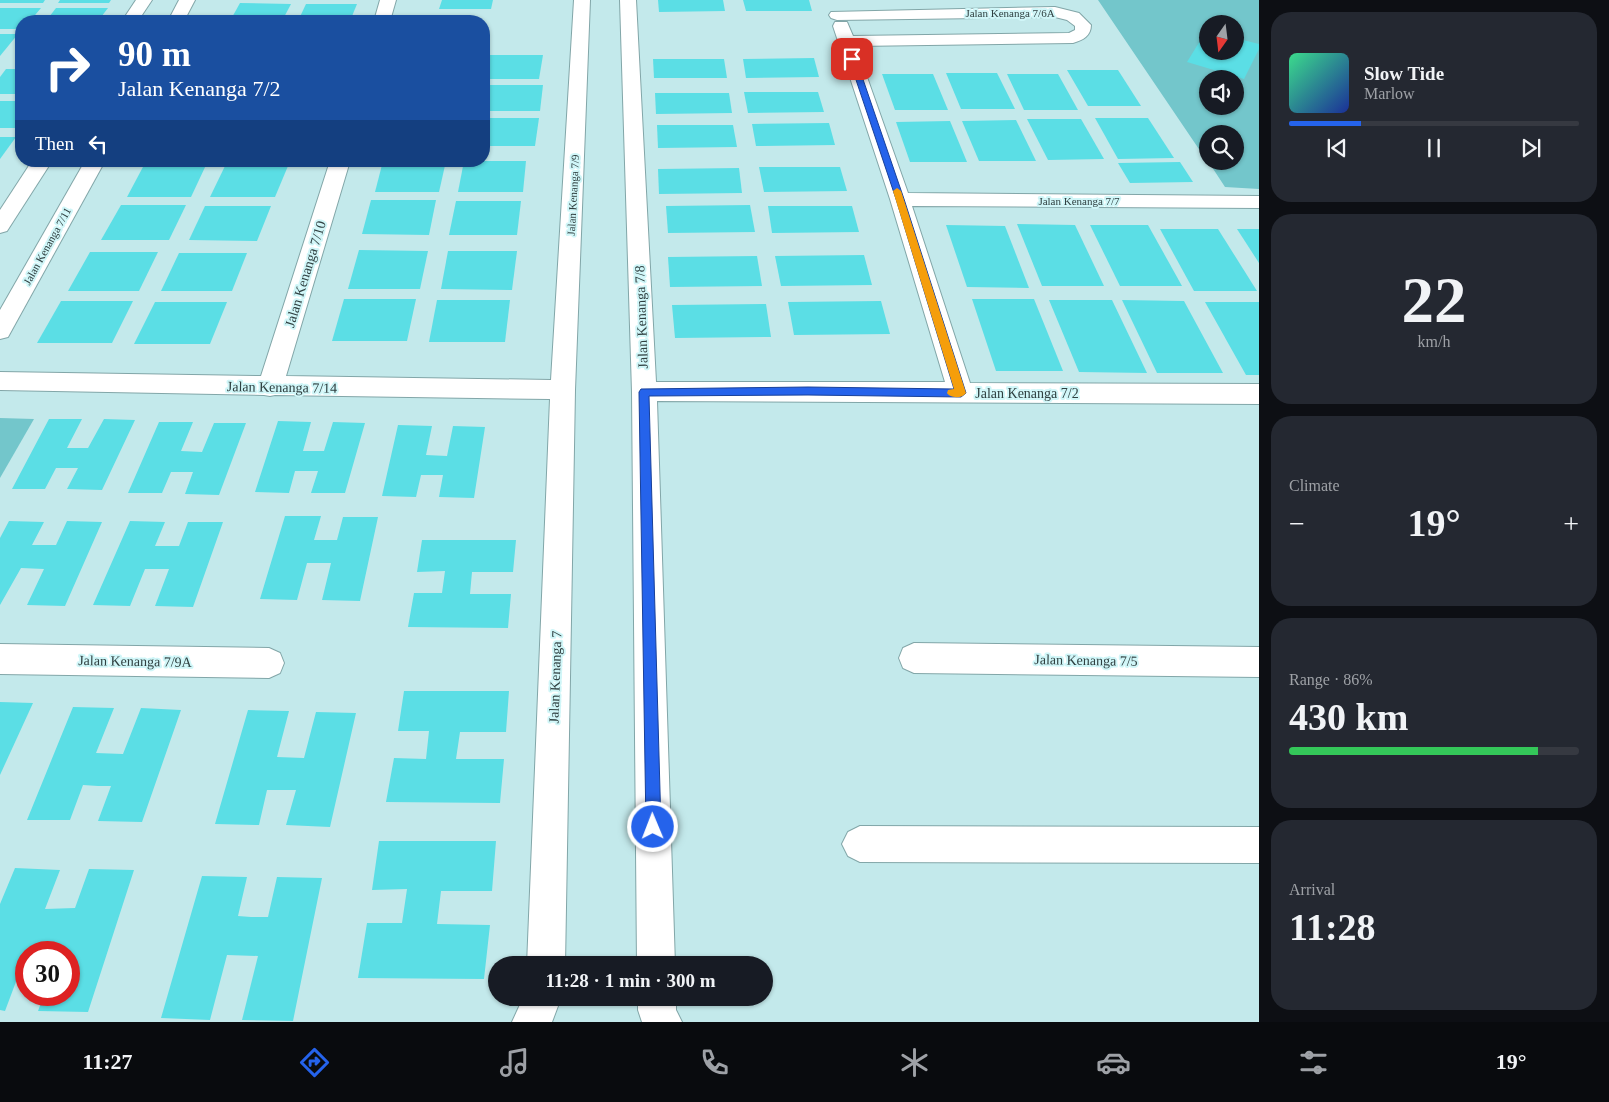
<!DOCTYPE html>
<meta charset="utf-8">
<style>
body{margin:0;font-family:"Times New Roman",serif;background:#242831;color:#f1f3f6;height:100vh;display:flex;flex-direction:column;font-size:19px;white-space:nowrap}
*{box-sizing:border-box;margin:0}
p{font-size:16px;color:#9ea1a6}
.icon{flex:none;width:28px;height:28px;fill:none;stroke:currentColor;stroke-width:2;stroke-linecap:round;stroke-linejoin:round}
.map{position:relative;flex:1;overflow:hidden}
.sheet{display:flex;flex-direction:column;gap:12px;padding:12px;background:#0d0f14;width:350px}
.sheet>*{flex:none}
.top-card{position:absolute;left:15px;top:15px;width:475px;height:152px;border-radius:20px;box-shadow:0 1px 4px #0004;background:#1a4fa0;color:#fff;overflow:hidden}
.needle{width:32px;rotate:194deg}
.fabs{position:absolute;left:1199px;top:15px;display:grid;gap:10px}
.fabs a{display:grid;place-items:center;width:45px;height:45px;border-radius:50%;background:#171b24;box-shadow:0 1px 4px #0004;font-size:25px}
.speed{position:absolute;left:15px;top:941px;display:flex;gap:10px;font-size:25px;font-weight:700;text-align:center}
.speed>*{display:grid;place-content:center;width:65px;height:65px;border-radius:50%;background:#171b24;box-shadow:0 1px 4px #0004;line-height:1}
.speed .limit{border:8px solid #d22;background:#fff;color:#111}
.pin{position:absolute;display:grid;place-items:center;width:42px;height:42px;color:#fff;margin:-21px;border-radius:10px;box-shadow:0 2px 8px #0006}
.me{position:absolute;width:55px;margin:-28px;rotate:359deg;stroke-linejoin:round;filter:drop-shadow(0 0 4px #0008)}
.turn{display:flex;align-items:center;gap:18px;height:105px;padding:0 20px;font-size:22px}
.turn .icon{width:65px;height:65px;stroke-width:2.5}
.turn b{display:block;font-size:35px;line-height:42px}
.then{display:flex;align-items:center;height:48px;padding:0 20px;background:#0003;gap:10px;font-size:19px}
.big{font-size:38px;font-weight:800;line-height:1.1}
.sheet .tile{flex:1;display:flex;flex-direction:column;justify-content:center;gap:8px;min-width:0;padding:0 18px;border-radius:20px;background:#242831}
.sheet .dial{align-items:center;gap:0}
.dial b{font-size:65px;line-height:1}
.song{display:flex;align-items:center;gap:15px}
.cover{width:60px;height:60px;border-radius:8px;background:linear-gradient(135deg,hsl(150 70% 55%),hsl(230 70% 35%))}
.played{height:5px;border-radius:2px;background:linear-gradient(90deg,#2563eb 25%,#363941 25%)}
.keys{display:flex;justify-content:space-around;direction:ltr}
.heat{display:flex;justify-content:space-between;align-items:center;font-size:28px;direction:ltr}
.charge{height:8px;border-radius:4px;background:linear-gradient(90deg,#34c759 86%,#363941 0)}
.trip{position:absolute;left:488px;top:956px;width:285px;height:50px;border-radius:25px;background:#171b24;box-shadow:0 1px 4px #0004;font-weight:800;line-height:50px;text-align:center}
.menu{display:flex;height:80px;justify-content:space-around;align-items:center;background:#090b0e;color:#9ea1a6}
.menu .icon{width:35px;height:35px}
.menu .selected{color:#2563eb}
.menu b{font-size:22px;color:#f1f3f6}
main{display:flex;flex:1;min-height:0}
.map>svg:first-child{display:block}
.green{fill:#73c6cb;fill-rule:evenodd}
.building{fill:#5bdee5}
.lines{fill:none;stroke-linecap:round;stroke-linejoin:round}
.minor-casing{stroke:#82a6a8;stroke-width:2}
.minor{fill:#fff;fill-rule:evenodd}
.route{fill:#2563eb;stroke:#184099}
.slow{fill:#f59e0b}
.labels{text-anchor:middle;stroke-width:4;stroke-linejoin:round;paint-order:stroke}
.far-street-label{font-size:11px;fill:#304041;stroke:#d0f6f8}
.street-label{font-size:14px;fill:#304041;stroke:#d0f6f8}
</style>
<main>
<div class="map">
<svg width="1259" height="1022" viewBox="0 0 1259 1022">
<rect width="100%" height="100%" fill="#c3e9eb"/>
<!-- green -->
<g class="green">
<path d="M1098,0H1259V189L1225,187L1208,161H1235V134H1208L1207,161ZM1208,24H1235V51H1208ZM1208,79H1235V106H1208Z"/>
<polygon points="0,418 34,419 0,478"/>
</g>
<!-- building -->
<g class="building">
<polygon points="0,0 45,0 43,3 0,3"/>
<polygon points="60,0 111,0 109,3 58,3"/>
<polygon points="442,0 493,0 491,9 439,9"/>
<polygon points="658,0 723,0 725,11 659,12"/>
<polygon points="743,0 809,0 812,11 746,11"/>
<polygon points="240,3 291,4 282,21 230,21"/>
<polygon points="306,4 357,4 350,21 298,21"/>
<polygon points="0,8 41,8 30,21 21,21 21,29 0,29"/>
<polygon points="56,8 108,8 98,21 46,21"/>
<polygon points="1208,28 1208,51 1235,51 1235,38 1259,44 1259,49 1244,79 1187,62"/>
<polygon points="0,34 18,34 0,56"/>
<polygon points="488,55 543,55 539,79 484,79"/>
<polygon points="814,58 819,77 746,78 743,59"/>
<polygon points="653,59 724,59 727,78 654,78"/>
<polygon points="6,69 21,69 21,94 0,94 0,77"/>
<polygon points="1067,70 1118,70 1141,106 1088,106"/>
<polygon points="946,73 997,73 1015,109 961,109"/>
<polygon points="882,74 933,74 948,110 895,110"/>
<polygon points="1007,74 1058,74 1078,110 1024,110"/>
<polygon points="486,85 543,85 540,111 484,111"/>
<polygon points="744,92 818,92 824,112 748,113"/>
<polygon points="655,93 729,93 732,113 656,114"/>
<polygon points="0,101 21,101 21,123 18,128 0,128"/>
<polygon points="484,118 539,118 535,146 484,146"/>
<polygon points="1095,118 1148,118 1174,158 1118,159"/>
<polygon points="1027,119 1081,119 1104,159 1048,160"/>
<polygon points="1016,120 1036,161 979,161 962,121"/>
<polygon points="950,121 967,162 910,162 896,122"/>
<polygon points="829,123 835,145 756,146 752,124"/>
<polygon points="657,125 733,125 737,147 658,148"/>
<polygon points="0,137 16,137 0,159"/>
<polygon points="383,161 446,161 439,192 375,192"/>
<polygon points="464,161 526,161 523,192 458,192"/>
<polygon points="1180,162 1193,182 1130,183 1118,163"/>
<polygon points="144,165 206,165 191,197 127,197"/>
<polygon points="225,166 288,166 275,197 210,197"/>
<polygon points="759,167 840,167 847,191 764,192"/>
<polygon points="739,168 742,193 659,194 658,169"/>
<polygon points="371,200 436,200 429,235 362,234"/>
<polygon points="456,201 521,201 517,235 449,235"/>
<polygon points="121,205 186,205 169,240 101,240"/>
<polygon points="750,205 755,232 668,233 666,206"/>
<polygon points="205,206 271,206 257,241 189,240"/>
<polygon points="768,206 852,206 859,232 772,233"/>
<polygon points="1017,224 1075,225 1104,286 1042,286"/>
<polygon points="946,225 1005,226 1029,288 967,287"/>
<polygon points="1090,225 1148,225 1182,286 1120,286"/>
<polygon points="1160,229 1218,229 1257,291 1194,291"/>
<polygon points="1237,229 1259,229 1259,263"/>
<polygon points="359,250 428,251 420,289 348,289"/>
<polygon points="448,251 517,251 512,290 441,289"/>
<polygon points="90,252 158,252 139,291 68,291"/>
<polygon points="179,253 247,253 232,291 161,291"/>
<polygon points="864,255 872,285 781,286 775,256"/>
<polygon points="757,256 762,286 670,287 668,257"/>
<polygon points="344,299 416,299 407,341 332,341"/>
<polygon points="972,299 1034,299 1063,371 996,371"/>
<polygon points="437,300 510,300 505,342 429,342"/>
<polygon points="1049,300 1112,300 1147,373 1079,372"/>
<polygon points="1122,300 1184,301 1223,373 1157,373"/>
<polygon points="61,301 133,301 112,343 37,343"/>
<polygon points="881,301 890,334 794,335 788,302"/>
<polygon points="155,302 227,302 210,344 134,344"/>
<polygon points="1205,302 1259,302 1259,375 1246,375"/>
<polygon points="766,304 771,337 675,338 672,305"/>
<polygon points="49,419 82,419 67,448 88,448 104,419 135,420 102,490 67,489 78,468 56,468 45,489 12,489"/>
<polygon points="278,421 311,422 303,451 324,451 333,422 365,423 345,493 311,493 318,471 295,471 289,493 255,492"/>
<polygon points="159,422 193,422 181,451 202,452 214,423 246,423 219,495 185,494 193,472 171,472 162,493 128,493"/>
<polygon points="398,425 432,426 426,455 447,456 453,426 485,427 474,498 439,497 443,475 421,475 416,497 382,496"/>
<polygon points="285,516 321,516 314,540 337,540 343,517 378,517 360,601 322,600 331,563 307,563 297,600 260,599"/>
<polygon points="9,521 44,522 32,545 56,545 67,521 102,522 65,606 27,605 44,569 21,568 0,605 0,538"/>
<polygon points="130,521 165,522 155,546 179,546 188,522 223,522 193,607 155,606 169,569 145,569 130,606 93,605"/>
<polygon points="422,540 516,540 513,572 472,572 470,594 511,594 508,628 408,627 414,593 442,593 445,571 417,572"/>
<polygon points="404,691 509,691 506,732 460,732 456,759 504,759 500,803 386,802 394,758 426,759 429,731 398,731"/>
<polygon points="0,702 33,703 0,775"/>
<polygon points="73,707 114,708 96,753 123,754 141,708 181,710 142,822 98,821 111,786 98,786 83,785 70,820 27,820"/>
<polygon points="248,710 289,711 277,757 304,758 316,712 356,713 330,827 286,825 296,790 267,790 259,825 215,824"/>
<polygon points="379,841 496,841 492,891 441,891 437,924 490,925 484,979 358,978 367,923 402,923 407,889 372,890"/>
<polygon points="15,868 60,870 45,909 75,908 89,869 134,870 88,1012 38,1011 44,995 69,995 69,952 59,952 60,948 45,947 29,947 5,1011 0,1010 0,904"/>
<polygon points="202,876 247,877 238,916 251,917 268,917 277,877 322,878 293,1021 242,1020 258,956 227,955 210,1020 161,1018"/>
</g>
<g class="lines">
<!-- minor casing -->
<g class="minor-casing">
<g id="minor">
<polygon points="136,0 152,0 138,21 122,21"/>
<polygon points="179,0 195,0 184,21 168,21"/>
<polygon points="380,0 396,0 390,21 374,21"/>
<polygon points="574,0 590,0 575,390 565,965 527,965 550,399 275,395 270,396 264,395 0,390 0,372 261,376 330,161 350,161 286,376 551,380"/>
<path d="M620,0H636L656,382H945L890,199L833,26L835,22H847L853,36L1069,33L1075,30V26L1067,20L1055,17L837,20L831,18L829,15L831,12L1055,7L1079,13L1091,25C1091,36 1083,40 1073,43L856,46L908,193L1259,196V208L912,206L970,383L1259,384V404L657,401L675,965H637L632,392Z"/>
<polygon points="32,161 52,161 7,231 0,233 0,210"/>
<polygon points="85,161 105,161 8,337 0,339 0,310"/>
<polygon points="914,643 1259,647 1259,677 914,673 903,668 899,658 903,648"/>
<polygon points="0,644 269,648 280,653 284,663 280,673 269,678 0,674"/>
<polygon points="860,826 1259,827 1259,863 860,862 848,856 842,844 848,832"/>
<polygon points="523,998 561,998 552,1022 512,1022"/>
<polygon points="638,998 676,998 676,1010 682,1022 642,1022 638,1010"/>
</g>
</g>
<!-- minor -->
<use href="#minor" class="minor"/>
</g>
<!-- route -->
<polygon class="route" points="852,56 856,59 904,199 966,393 961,397 808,395 649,396 661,827 658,832 653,834 648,832 646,827 639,392 641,389 808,387 954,389 896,199 849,59"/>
<!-- slow -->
<path class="slow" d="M897,188L901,191L966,393C962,399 950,398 947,393L948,390L954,389L893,191Z"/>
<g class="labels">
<!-- far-street labels -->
<g class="far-street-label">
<text x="1010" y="17">Jalan Kenanga 7/6A</text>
<text transform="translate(573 195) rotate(-87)" y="4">Jalan Kenanga 7/9</text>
<text x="1079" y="205">Jalan Kenanga 7/7</text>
<text transform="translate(47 246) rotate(-61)" y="4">Jalan Kenanga 7/11</text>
</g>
<!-- street labels -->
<g class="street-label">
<text transform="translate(305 274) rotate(-73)" y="5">Jalan Kenanga 7/10</text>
<text transform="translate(641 317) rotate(-92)" y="5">Jalan Kenanga 7/8</text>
<text transform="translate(282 387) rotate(1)" y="5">Jalan Kenanga 7/14</text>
<text x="1027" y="398">Jalan Kenanga 7/2</text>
<text transform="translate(1086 660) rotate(1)" y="5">Jalan Kenanga 7/5</text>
<text transform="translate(135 661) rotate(1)" y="5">Jalan Kenanga 7/9A</text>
<text transform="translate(555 677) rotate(-88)" y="5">Jalan Kenanga 7</text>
</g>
</g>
</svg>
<div class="fabs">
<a><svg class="needle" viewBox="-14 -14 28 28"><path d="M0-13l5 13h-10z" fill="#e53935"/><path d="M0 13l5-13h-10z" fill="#9ea1a6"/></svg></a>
<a><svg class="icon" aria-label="sound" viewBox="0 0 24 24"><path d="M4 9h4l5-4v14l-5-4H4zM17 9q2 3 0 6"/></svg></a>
<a><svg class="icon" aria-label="search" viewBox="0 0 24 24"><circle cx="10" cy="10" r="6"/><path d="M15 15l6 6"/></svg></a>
</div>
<div class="speed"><div class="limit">30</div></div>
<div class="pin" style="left:852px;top:59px;background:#d93025"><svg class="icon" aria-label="arrive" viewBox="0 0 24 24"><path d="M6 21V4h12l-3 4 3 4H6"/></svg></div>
<svg class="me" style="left:653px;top:827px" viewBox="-20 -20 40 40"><circle r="17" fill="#2563eb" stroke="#fff" stroke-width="3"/><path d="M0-11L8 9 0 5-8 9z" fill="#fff"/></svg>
<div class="trip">11:28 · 1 min · 300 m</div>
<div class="top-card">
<div class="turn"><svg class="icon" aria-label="right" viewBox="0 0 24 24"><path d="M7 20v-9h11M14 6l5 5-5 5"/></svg><div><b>90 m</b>Jalan Kenanga 7/2</div></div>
<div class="then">Then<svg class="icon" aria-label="left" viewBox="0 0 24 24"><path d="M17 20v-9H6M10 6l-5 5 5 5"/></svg></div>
</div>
</div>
<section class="sheet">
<div class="tile">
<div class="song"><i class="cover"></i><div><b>Slow Tide</b><p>Marlow</p></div></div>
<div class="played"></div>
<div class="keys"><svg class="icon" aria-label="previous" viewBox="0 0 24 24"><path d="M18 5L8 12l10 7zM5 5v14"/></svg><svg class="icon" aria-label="pause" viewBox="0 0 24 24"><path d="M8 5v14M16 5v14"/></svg><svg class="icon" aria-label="next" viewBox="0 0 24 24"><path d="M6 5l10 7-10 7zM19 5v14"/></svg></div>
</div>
<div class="tile dial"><b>22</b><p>km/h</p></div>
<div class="tile"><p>Climate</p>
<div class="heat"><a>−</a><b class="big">19°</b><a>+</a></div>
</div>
<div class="tile"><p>Range · 86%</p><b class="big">430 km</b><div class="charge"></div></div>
<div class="tile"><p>Arrival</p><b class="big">11:28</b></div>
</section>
</main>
<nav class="menu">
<b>11:27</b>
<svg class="icon selected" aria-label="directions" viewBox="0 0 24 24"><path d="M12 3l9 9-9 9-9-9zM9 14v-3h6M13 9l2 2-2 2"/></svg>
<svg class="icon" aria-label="music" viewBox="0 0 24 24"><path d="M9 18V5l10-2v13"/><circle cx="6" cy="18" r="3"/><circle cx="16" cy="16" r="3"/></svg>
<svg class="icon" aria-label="phone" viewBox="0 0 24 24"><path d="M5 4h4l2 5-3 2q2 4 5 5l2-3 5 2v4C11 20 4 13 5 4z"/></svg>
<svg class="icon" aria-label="climate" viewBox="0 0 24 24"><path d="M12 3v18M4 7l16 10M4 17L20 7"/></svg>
<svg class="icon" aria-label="car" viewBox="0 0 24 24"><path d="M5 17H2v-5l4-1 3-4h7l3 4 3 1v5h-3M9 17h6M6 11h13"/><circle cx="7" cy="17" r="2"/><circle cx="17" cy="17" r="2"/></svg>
<svg class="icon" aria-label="filters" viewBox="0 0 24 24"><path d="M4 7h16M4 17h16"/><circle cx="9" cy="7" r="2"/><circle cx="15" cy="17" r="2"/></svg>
<b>19°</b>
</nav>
